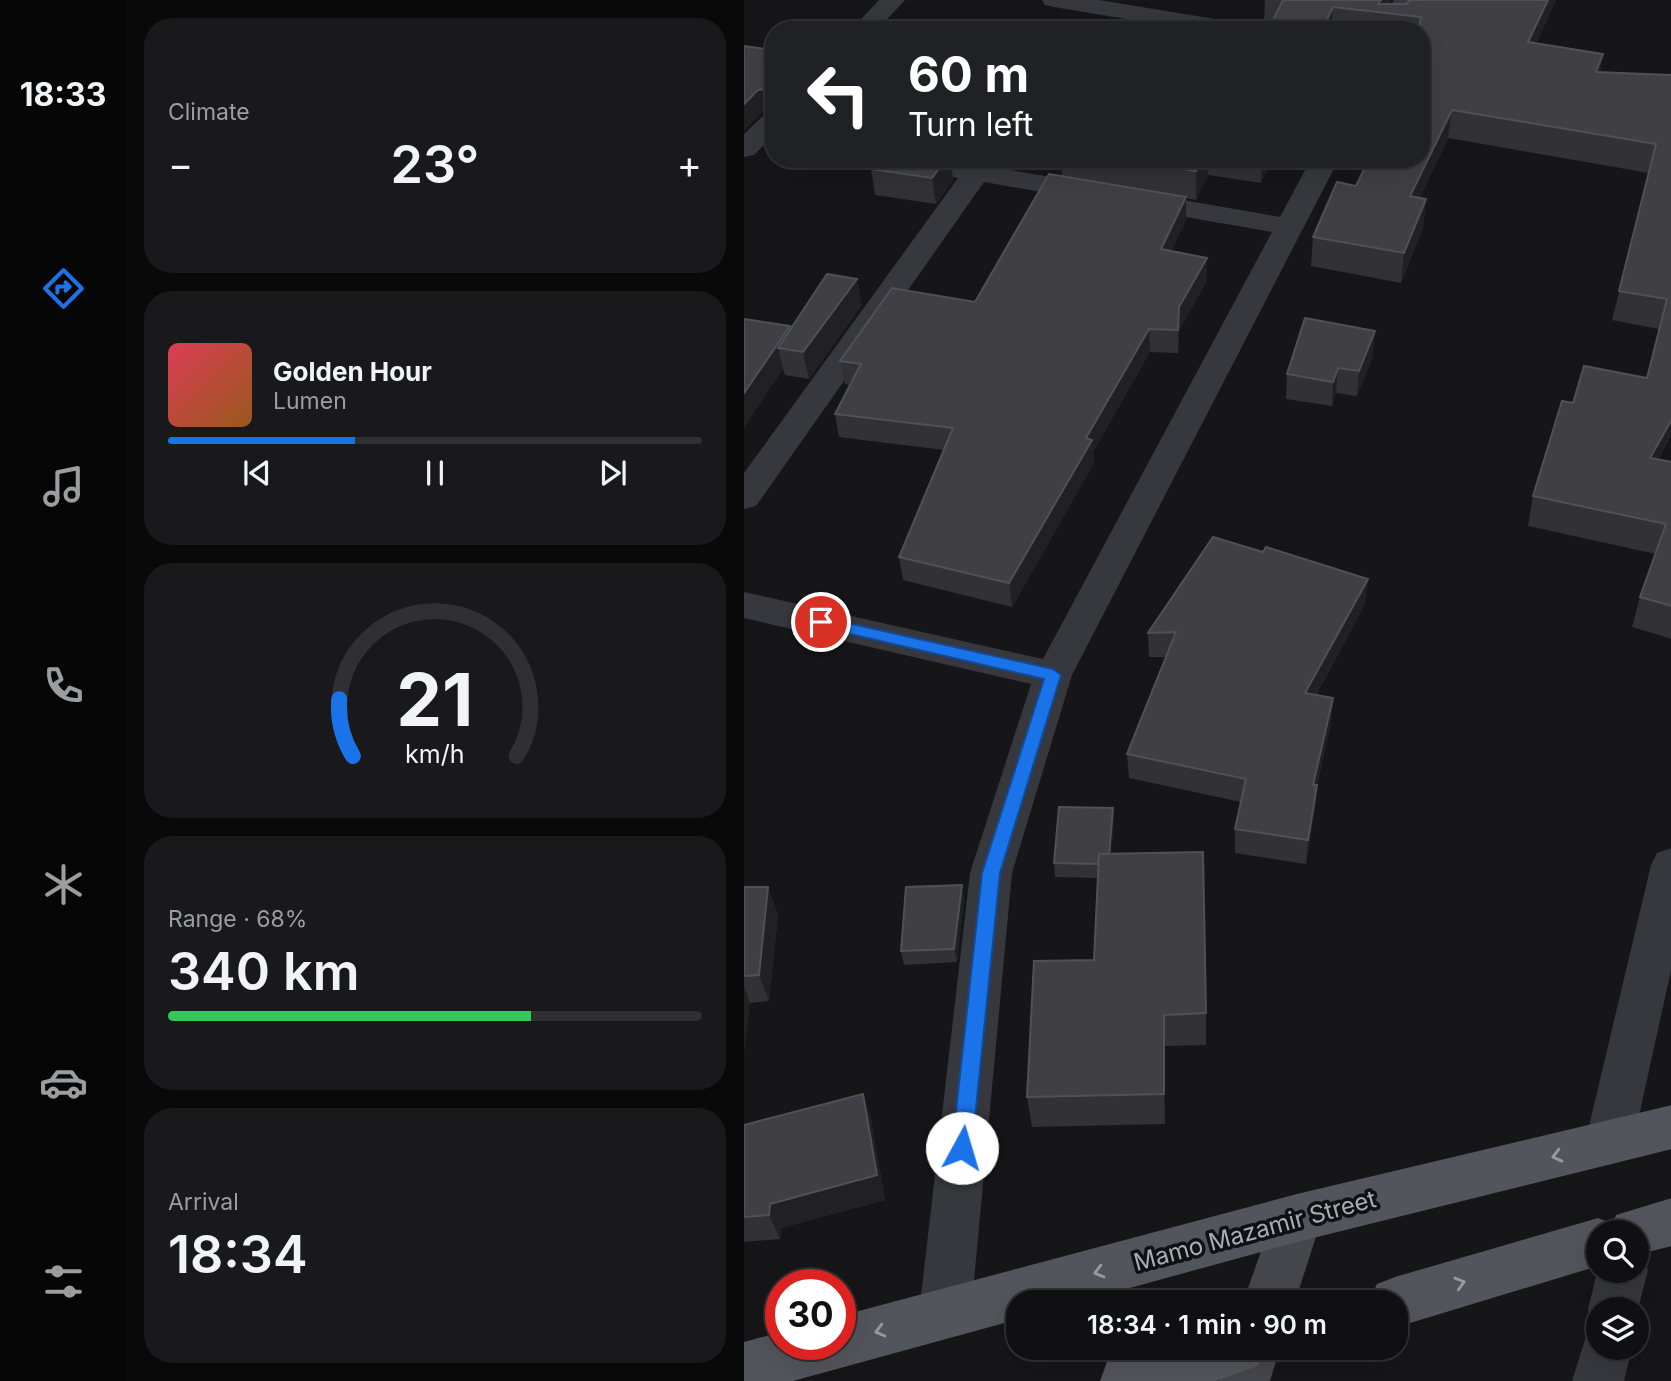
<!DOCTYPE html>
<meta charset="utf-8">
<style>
body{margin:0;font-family:Inter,sans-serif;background:#19191b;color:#f1f3f6;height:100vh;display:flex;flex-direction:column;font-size:26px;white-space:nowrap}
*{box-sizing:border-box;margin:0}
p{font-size:23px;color:#9c9d9f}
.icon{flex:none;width:38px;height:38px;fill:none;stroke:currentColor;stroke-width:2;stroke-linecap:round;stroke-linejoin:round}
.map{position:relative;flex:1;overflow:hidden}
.side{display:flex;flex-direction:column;gap:18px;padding:18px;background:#09090a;width:618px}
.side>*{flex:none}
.guide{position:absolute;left:21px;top:21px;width:665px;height:147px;border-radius:28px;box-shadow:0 7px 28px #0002,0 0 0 2px #303032;background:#202124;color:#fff;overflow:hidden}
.fabs{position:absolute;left:842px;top:1220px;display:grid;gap:14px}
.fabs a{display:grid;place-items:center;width:63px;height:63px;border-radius:50%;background:#101012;box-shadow:0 7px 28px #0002,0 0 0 2px #303032;font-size:35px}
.speed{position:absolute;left:21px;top:1269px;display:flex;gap:14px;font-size:35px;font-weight:700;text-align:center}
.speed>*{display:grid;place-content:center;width:91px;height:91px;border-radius:50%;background:#101012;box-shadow:0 7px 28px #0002,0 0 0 2px #303032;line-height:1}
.speed .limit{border:10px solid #d22;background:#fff;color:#111}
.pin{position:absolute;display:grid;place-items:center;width:60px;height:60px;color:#fff;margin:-30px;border:4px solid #fff;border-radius:50%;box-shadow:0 2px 7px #0007}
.me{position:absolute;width:77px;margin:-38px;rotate:6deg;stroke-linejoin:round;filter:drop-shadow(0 0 5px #0008)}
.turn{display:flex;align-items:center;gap:24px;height:147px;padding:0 28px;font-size:32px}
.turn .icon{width:91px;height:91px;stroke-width:2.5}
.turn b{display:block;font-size:49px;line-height:60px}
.big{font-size:52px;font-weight:600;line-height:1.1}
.side .widget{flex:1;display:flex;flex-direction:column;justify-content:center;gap:10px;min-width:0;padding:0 24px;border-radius:28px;background:#19191b}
.side .dial{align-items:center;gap:0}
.dial svg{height:182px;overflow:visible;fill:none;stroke:#303032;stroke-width:7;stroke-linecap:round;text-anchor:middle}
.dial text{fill:#f1f3f6;stroke:none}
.song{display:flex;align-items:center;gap:21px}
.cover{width:84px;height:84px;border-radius:10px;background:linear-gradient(135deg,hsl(350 70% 55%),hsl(30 70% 35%))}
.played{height:7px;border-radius:4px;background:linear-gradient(90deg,#1a73e8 35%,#303032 35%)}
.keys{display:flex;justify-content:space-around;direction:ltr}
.heat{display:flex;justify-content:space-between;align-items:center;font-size:38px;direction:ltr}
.charge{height:10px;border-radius:5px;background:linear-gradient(90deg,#34c759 68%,#303032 0)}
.trip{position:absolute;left:262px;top:1290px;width:402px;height:70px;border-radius:28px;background:#101012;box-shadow:0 7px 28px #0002,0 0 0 2px #303032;font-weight:600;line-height:70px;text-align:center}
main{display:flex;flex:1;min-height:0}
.tab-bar{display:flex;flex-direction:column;width:126px;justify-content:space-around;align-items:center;background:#060607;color:#9c9d9f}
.tab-bar .icon{width:49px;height:49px}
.tab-bar .on{color:#1a73e8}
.tab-bar b{font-size:32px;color:#f1f3f6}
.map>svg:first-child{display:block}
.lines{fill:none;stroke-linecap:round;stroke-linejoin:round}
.street{fill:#37383d;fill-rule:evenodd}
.secondary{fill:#45474d;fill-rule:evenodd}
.primary{fill:#53555c;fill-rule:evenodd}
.wall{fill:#323236}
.shaded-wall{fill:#212124}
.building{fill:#3f3f44;stroke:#4f5156;stroke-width:2}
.oneway{stroke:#979ba6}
.route{fill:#1a73e8;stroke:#114b97;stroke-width:2}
.labels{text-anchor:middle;stroke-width:7;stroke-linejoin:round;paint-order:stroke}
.near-street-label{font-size:24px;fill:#a8adb8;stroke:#111113}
</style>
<main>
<nav class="tab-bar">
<b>18:33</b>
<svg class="icon on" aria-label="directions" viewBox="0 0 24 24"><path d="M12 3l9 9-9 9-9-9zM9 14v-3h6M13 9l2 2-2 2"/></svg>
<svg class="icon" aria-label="music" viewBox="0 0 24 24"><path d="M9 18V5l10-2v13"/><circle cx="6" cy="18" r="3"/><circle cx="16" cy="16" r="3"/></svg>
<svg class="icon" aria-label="phone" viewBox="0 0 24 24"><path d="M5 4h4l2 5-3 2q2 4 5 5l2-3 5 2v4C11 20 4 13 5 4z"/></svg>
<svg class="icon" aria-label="climate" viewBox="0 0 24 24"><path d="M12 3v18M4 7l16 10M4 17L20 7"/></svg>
<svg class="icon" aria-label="car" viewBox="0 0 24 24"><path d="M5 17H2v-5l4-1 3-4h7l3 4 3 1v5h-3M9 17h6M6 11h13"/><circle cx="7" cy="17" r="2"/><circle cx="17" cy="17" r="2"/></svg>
<svg class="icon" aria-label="filters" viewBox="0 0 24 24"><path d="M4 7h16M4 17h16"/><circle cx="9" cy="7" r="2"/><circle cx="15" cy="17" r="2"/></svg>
</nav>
<section class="side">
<div class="widget"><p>Climate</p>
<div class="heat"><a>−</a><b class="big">23°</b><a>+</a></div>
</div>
<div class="widget">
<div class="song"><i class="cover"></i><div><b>Golden Hour</b><p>Lumen</p></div></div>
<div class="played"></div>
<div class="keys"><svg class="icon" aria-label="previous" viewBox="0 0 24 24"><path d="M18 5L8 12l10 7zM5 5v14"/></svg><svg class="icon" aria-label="pause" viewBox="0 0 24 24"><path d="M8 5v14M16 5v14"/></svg><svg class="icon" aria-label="next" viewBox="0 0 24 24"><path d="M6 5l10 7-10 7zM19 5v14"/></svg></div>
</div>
<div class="widget dial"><svg viewBox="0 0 100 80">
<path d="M14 69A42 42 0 1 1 86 69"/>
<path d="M14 69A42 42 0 0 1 8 44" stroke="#1a73e8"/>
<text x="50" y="56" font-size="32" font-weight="700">21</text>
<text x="50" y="72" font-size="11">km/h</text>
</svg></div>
<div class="widget"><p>Range · 68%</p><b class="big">340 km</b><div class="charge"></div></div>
<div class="widget"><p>Arrival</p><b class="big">18:34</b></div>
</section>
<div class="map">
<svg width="928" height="1381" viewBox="0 0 928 1381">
<rect width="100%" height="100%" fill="#161618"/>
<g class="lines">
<!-- street -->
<g class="street">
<polygon points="135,0 161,0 133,30 107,30"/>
<polygon points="298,0 355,0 495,23 504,25 507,30 448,30 310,7 301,5"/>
<polygon points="650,0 674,0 658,30 634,30"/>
<polygon points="30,112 30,135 10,155 0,157 0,134 21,114"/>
<polygon points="140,159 203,159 536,217 567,159 595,159 328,675 268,873 227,1313 219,1331 201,1339 183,1331 175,1313 226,873 287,684 0,618 0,592 299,659 528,232 240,182 12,506 0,509 0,473 214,178 144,165"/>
<polygon points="928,848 928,966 889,1143 882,1159 865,1165 848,1159 841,1143 907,865 913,853"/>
<polygon points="892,1251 897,1253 904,1270 892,1317 892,1309 854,1309 854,1348 888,1348 880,1381 828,1381 844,1330 851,1326 844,1309 854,1269 892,1270"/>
</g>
<!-- secondary -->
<g class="secondary">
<polygon points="553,1194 571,1201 578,1218 551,1302 499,1302 535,1201"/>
<polygon points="484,1348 536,1348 526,1381 474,1381"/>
</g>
<!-- primary -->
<g class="primary">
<polygon points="928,1105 928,1149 553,1242 335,1302 275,1302 275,1319 49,1381 0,1381 0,1342 37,1332 37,1344 96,1344 96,1316 553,1194"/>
<polygon points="928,1198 928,1246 892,1255 892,1232 854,1232 854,1266 653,1327 653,1302 625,1302 633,1284 651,1277 854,1218 869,1224 872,1215"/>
<polygon points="407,1348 522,1348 514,1366 472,1381 356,1381 363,1362"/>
</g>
</g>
<!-- wall -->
<g class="wall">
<polygon points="521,0 647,0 645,4 663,4 665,0 812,0 792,44 859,54 856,72 928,75 928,434 914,460 928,462 928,639 888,627 896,597 912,554 784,526 789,496 829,403 903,378 915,329 868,320 905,173 704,138 676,198 682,199 679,228 657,283 567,266 569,237 612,186 677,159 677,30 524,30 528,22 520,20"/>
<polygon points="289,159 528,159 517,183 464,175 452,200 442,198 442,220 427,251 463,281 435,330 434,353 406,352 349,452 350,463 268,607 159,580 155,557 200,450 95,437 91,414 106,385 101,384 96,361 231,302 318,176 317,161"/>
<polygon points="127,169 209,180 192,204 131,195"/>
<polygon points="118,305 65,379 41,375 39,369 0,319 47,330"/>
<polygon points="629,356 613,396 592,393 588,406 542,399 543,374"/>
<polygon points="621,604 572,695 589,698 587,722 573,785 571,809 562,864 491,853 491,829 497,802 385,778 383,754 422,657 405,657 404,633"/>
<polygon points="369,808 370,822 367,854 462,1013 462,1045 421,1046 421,1124 288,1127 283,1097 350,960 354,878 311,877 310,863"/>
<polygon points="0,887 24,887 34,915 25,1001 6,1003 0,1051"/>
<polygon points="220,898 213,962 160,965 157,951"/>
<polygon points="119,1094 127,1119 141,1200 37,1228 36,1239 0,1242 0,1125"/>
</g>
<!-- shaded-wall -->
<g class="shaded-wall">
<polygon points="637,0 647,0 641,13 634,4"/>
<polygon points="804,0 812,0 780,70 784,42"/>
<polygon points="589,7 587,30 578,30"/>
<polygon points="859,54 854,83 852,72"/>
<polygon points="27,88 30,101 30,111 30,110 19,112 0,131 0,104 14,90"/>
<polygon points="708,110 704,138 663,225 666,196"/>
<polygon points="202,159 207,159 209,180 192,204 188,178"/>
<polygon points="457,159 464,159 464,175 452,200 452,171"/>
<polygon points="517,159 528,159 517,183"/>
<polygon points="442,197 442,220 417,272 417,249"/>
<polygon points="682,199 679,228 657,283 660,253"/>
<polygon points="463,258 463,281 435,330 434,353 435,307"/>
<polygon points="113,279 118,305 65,379 59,352"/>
<polygon points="46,326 51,351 34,348 39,369 0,428 0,393"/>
<polygon points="405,329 406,352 349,452 350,463 268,607 265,583 342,438"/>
<polygon points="631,331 629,356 613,396 615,371"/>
<polygon points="594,368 592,393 588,406 589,382"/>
<polygon points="928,419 928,434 899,488 906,458"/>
<polygon points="624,579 621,604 559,718 561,693"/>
<polygon points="589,698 587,722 567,809 569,785"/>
<polygon points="573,785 571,809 562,864 564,840"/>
<polygon points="369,808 370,822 365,878 364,864"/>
<polygon points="218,885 220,898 213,962 210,949"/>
<polygon points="24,887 34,915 25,1001 15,975"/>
<polygon points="0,987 6,1003 0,1051"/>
<polygon points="420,1015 421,1046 421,1124 420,1094"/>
<polygon points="119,1094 127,1119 141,1200 37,1228 36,1239 25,1215 26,1204"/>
</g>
<!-- building -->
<g class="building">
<polygon points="539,0 637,0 634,4 663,4 665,0 804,0 784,42 859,54 852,72 928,75 928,419 906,458 928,462 928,606 896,597 922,524 789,496 818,401 829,403 840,366 903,378 923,299 875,291 912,144 708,110 666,196 682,199 660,253 569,237 593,182 612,186 625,159 677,159 677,30 675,30 677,17 589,7 578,30 524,30"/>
<polygon points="186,23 224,30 183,30"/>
<polygon points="0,46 30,50 30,101 28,103 27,88 14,90 0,104"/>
<polygon points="131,159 202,159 188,178 127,169"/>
<polygon points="385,159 457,159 452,171"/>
<polygon points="305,174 442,197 417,249 463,258 435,307 434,330 405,329 342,438 348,440 265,583 155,557 209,428 91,414 117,364 96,361 148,288 231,302"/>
<polygon points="83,274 113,279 59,352 34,348"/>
<polygon points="561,318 631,331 615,371 594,368 589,382 543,374"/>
<polygon points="0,319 46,326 0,393"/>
<polygon points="469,537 519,552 522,547 624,579 561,693 589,698 569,785 573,785 564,840 491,829 502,779 383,754 432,632 404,633"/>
<polygon points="315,807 369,808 365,854 355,854 354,864 310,863"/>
<polygon points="459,852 462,1013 420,1015 420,1094 283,1097 290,961 350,960 355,854"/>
<polygon points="218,885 210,949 157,951 162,887"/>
<polygon points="0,887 24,887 15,975 0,976"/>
<polygon points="119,1094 133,1175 26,1204 25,1215 0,1217 0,1125"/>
</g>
<!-- one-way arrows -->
<defs><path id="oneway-chevron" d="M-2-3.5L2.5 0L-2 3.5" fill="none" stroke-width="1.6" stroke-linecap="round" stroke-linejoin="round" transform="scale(1.75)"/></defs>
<g class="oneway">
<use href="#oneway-chevron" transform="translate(813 1156) rotate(166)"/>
<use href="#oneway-chevron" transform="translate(355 1272) rotate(165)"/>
<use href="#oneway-chevron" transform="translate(716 1283) rotate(-16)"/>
<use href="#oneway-chevron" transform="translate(136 1331) rotate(165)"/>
</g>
<!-- route -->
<polygon class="route" points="77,617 309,669 317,675 256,873 228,1148 225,1155 218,1158 211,1155 208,1148 238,873 300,679 72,626 70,622"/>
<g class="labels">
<!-- near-street labels -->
<g class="near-street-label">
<text transform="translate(511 1231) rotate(-15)" y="8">Mamo Mazamir Street</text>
</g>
</g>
</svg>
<div class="fabs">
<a><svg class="icon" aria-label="search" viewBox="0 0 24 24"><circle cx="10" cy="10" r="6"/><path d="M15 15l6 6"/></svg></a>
<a><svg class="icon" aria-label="layers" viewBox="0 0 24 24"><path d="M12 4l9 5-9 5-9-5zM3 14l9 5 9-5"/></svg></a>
</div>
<div class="speed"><div class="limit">30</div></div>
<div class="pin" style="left:77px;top:622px;background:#d93025"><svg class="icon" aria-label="arrive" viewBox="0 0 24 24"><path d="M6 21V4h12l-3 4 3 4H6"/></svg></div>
<svg class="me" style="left:218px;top:1148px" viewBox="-20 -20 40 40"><circle r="19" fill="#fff"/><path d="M0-13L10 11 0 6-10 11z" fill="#1a73e8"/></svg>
<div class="trip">18:34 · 1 min · 90 m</div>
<div class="guide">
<div class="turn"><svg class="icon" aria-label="left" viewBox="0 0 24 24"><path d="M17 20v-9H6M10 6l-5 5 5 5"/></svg><div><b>60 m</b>Turn left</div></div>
</div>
</div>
</main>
